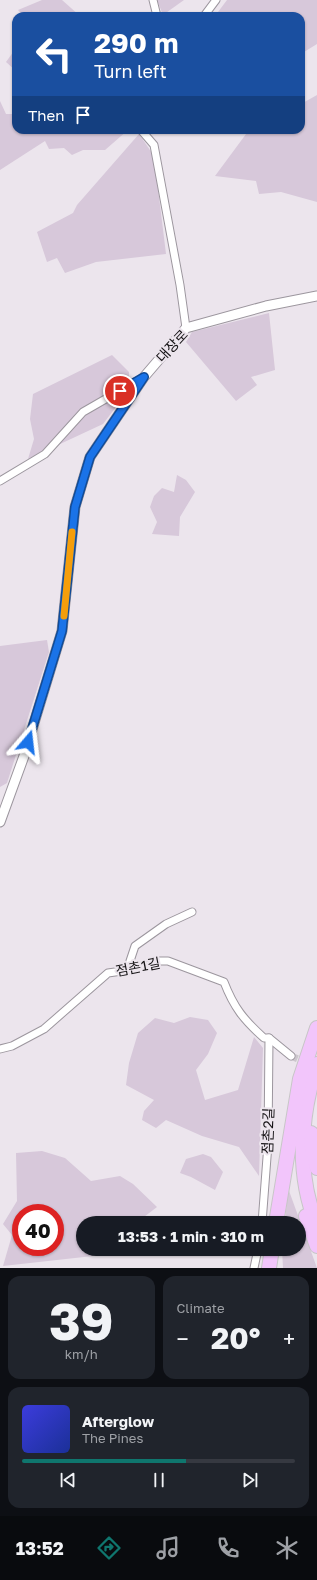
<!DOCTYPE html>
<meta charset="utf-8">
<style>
body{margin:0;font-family:"Golos Text","Noto Sans KR",sans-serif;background:#20242c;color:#f1f3f6;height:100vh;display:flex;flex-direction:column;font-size:15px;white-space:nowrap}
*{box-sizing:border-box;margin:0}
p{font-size:13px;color:#9ea1a6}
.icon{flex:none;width:22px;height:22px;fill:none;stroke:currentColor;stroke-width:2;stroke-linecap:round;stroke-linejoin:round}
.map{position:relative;height:1268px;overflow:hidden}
.sheet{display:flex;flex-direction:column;gap:8px;padding:8px;background:#0d0f14;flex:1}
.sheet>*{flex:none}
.banner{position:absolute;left:12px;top:12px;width:293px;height:122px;border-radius:12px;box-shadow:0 1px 3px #0004;background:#1a4fa0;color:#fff;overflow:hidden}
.speed{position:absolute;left:12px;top:1204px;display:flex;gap:8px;font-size:20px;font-weight:700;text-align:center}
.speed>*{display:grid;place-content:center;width:52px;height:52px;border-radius:50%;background:#171b24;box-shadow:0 1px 3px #0004;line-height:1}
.speed .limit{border:6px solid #d22;background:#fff;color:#111}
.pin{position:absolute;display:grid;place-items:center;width:34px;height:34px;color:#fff;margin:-17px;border:2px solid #fff;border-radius:50%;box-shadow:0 1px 4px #0007}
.me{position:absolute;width:44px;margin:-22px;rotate:17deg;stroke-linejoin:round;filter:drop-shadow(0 0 3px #0008)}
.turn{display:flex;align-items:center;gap:14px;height:84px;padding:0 16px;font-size:18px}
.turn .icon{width:52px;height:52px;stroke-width:2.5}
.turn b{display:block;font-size:28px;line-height:34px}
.then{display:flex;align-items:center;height:38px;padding:0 16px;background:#0003;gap:8px;font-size:15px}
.big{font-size:30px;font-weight:700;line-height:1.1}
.sheet .tile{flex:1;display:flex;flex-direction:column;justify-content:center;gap:6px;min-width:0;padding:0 14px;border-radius:12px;background:#20242c}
.sheet .dial{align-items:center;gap:0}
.dial b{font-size:52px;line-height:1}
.song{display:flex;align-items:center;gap:12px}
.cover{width:48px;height:48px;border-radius:6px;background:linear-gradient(135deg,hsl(240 70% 55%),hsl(230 70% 35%))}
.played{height:4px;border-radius:2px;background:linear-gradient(90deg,#0f766e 60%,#363941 60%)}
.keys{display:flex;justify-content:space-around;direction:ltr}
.heat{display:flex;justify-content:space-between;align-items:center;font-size:22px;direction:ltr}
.sheet .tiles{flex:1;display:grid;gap:8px;grid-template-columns:1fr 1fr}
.tile:last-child{grid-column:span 2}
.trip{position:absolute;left:76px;top:1216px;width:230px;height:40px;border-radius:20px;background:#171b24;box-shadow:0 1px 3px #0004;font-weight:700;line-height:40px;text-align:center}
.tabs{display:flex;height:64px;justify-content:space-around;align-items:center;background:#090b0e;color:#9ea1a6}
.tabs .icon{width:28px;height:28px}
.tabs .on{color:#0f766e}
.tabs b{font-size:18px;color:#f1f3f6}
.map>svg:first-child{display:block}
.green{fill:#d7c8da;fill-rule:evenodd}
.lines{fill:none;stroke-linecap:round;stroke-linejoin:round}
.minor-tunnel{stroke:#ccc6cd;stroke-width:7;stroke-dasharray:7 3.5;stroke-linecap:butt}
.minor-casing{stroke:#9c969e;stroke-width:9}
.tertiary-casing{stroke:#9c969e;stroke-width:11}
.motorway-casing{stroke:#c7c6c7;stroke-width:16}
.minor{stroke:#fff;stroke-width:7}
.tertiary{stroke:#fff;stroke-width:9}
.motorway{stroke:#f2c5fb;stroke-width:14}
.route-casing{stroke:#114b97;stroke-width:10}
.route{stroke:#1a73e8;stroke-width:7}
.slow{stroke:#f59e0b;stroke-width:7}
.labels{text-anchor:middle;stroke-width:4;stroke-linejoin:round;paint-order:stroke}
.street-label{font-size:14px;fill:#151315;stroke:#ece5ed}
</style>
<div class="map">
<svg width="317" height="1268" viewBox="0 0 317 1268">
<rect width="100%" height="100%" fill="#ece5ed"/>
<!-- green -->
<g class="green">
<polygon points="42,0 62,0 80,16 23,16 18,10"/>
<polygon points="157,0 184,0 163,15"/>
<polygon points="227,0 317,0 317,44 304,52 301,56 301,16 215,16"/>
<polygon points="16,48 16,71 6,62"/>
<polygon points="317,95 317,202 281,192 259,194 256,181 215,176 249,130 301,130 301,104"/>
<polygon points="0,101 6,114 16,114 16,130 128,130 105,150 83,150 72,155 64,148 49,149 45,141 0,170"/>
<polygon points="139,134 154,156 166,254 96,262 65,273 57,258 47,262 37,232 73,213 77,205"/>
<polygon points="269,313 275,370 251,377 257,385 236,401 186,342 192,332"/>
<polygon points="112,355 129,372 129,390 103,424 28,459 34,439 30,419 33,394"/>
<polygon points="177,475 186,480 195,492 180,517 179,536 152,534 157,522 150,507 154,496 162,488 174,492"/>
<polygon points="47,640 49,652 7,783 0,787 0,646"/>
<polygon points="190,1017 208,1020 217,1033 208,1054 196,1070 205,1100 238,1090 254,1037 263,1048 259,1176 239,1147 202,1136 166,1120 156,1128 142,1120 144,1111 154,1100 126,1085 129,1063 138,1033 155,1018 174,1023"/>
<path d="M42,1151L65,1158L91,1181L120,1176L133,1184L157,1207L136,1223H83V1249H102L93,1256L3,1266L12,1235L3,1224L17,1201L16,1153ZM21,1213H55V1247H21Z"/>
<polygon points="203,1154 211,1157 223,1172 215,1190 191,1177 180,1173 186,1159"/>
<polygon points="288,1188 317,1268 283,1268 282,1249 299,1249 299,1223 285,1223"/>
</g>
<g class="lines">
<!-- minor-tunnel -->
<polyline class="minor-tunnel" points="291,1056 307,1063"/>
<!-- minor casing -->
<g class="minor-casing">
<g id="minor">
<polyline points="153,0 157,16"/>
<polyline points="204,16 216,0"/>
<polyline points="141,130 154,145 180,285 186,328"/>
<polyline points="0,481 45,454 83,412 142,378"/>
<polyline points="127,970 135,946 166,924 192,912"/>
<path d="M0,1049L12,1046L44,1029L108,973L143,968L158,961H168L224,982C234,1008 244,1020 264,1038H269L291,1056"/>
<polyline points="262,1223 268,1144 269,1038"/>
<polyline points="254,1268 258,1249"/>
</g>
</g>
<!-- tertiary casing -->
<g class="tertiary-casing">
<polyline id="tertiary" points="0,822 24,756 62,631 75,507 90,457 144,377 186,328 266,306 317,296"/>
</g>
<!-- motorway casing -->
<g class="motorway-casing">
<g id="motorway">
<path d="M317,1064C300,1115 296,1174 317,1225"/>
<polyline points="311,1133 312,1147 317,1168"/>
<polyline points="306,1216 317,1246"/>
<polyline points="276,1223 300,1079 317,1028"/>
<polyline points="269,1268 272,1249"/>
</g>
</g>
<!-- minor -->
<use href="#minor" class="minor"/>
<!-- tertiary -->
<use href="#tertiary" class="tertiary"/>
<!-- motorway -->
<use href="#motorway" class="motorway"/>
</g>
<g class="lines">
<!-- route casing -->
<g class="route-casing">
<polyline id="route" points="28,742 62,631 75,507 90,457 144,377 120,391"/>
</g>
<!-- route -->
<use href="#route" class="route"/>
<!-- slow -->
<polyline class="slow" points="64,616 72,532"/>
</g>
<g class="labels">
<!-- street labels -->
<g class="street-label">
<text transform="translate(172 346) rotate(-47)" y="5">대장로</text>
<text transform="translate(138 967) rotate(-11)" y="5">점촌1길</text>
<text transform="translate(268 1131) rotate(-88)" y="5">점촌2길</text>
</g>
</g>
</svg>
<div class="speed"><div class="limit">40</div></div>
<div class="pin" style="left:120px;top:391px;background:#d93025"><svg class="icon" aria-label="arrive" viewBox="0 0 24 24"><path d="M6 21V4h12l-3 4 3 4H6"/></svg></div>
<svg class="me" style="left:28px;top:742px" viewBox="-20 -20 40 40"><path d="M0-17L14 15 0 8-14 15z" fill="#1a73e8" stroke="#fff" stroke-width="4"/></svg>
<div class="trip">13:53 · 1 min · 310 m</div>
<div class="banner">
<div class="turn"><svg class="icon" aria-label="left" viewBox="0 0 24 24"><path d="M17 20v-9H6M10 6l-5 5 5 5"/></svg><div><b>290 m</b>Turn left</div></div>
<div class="then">Then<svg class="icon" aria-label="arrive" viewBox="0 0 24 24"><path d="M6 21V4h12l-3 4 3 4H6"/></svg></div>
</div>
</div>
<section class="sheet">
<div class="tiles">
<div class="tile dial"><b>39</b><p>km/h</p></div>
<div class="tile"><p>Climate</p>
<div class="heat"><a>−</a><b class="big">20°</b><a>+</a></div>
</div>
<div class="tile">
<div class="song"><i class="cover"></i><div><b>Afterglow</b><p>The Pines</p></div></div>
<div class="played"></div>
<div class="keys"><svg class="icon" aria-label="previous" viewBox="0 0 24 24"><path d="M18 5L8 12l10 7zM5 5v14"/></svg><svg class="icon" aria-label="pause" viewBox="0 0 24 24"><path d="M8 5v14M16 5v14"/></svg><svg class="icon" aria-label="next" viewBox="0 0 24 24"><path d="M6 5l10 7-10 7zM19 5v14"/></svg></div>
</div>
</div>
</section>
<nav class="tabs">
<b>13:52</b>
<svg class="icon on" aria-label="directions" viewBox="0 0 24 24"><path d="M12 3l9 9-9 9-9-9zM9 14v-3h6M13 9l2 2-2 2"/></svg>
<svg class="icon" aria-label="music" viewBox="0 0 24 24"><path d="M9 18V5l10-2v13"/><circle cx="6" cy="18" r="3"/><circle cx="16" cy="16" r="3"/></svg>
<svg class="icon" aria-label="phone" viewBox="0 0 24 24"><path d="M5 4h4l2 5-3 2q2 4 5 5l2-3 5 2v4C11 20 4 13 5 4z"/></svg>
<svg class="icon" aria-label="climate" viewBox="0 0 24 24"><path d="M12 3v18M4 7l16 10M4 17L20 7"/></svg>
</nav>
